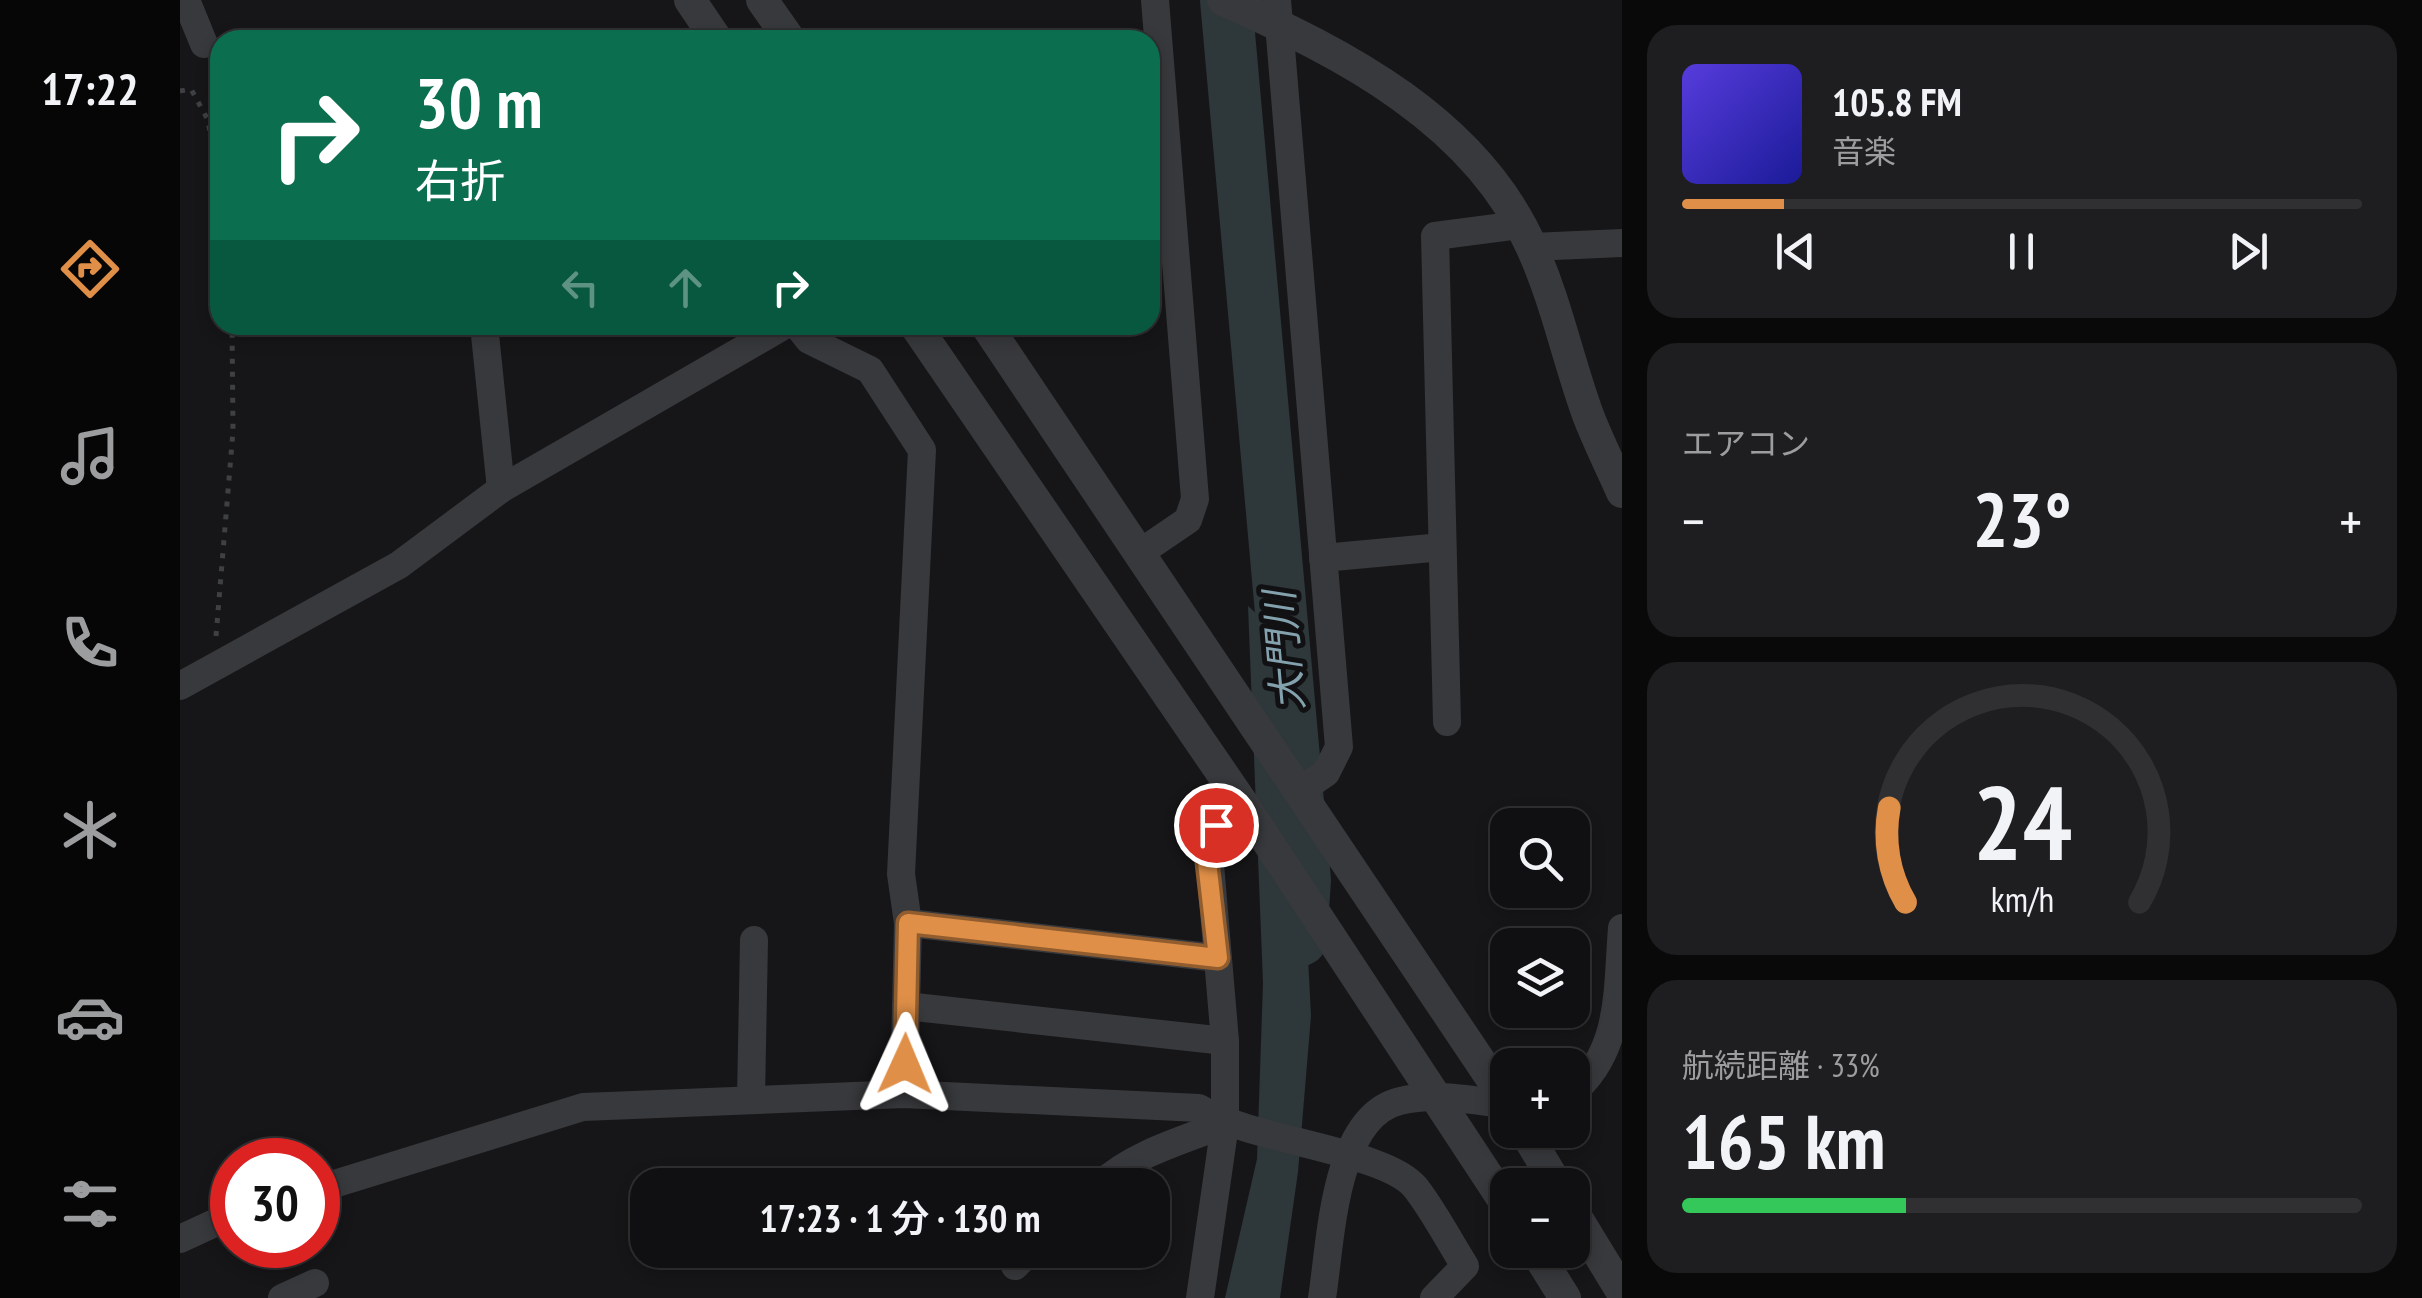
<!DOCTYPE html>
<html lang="ja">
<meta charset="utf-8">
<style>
body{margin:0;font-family:"PT Sans Narrow","Noto Sans JP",sans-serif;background:#1e1e20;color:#f1f3f6;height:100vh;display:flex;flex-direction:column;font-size:38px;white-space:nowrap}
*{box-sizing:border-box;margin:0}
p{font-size:32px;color:#9c9d9f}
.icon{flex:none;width:55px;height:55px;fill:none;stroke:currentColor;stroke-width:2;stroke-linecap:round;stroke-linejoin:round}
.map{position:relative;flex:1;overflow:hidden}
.side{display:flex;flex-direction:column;gap:25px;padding:25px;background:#09090a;width:800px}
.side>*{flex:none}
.banner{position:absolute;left:30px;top:30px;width:950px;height:305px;border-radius:30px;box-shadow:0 5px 15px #0003,0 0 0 2px #303032;background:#0b6e4f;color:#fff;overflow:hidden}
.fabs{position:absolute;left:1310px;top:808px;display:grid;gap:20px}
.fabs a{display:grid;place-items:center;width:100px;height:100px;border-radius:20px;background:#101012;box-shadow:0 5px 15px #0003,0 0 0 2px #303032;font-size:50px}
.speed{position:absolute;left:30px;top:1138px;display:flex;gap:20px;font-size:50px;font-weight:700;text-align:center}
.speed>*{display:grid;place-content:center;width:130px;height:130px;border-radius:50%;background:#101012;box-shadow:0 5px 15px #0003,0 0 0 2px #303032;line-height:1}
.speed .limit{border:15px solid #d22;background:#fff;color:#111}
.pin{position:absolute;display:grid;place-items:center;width:85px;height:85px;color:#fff;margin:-42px;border:5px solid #fff;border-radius:50%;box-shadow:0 2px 10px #0007}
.me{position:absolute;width:110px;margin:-55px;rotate:1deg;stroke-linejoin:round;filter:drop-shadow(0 0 8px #0008)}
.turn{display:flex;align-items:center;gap:35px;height:210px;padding:0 40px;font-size:45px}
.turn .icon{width:130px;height:130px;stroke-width:2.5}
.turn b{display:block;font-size:70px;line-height:85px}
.lanes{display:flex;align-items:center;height:95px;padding:0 40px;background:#0003;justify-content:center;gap:50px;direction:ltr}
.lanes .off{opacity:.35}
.big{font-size:75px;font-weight:600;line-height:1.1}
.side .widget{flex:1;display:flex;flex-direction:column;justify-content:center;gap:15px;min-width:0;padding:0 35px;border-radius:30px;background:#1e1e20}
.side .dial{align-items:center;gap:0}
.dial svg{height:260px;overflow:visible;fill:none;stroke:#303032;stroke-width:7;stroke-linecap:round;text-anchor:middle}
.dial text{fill:#f1f3f6;stroke:none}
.song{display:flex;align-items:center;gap:30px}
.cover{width:120px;height:120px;border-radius:15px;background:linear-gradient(135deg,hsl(250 70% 55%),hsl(240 70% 35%))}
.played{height:10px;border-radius:5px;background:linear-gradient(90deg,#df8f47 15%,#303032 15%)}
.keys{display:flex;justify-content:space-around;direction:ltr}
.heat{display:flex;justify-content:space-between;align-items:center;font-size:55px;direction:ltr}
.charge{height:15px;border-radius:8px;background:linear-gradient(90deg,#34c759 33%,#303032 0)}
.trip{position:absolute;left:450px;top:1168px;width:540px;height:100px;border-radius:30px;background:#101012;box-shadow:0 5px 15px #0003,0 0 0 2px #303032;font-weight:600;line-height:100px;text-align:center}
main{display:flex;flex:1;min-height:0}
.tab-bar{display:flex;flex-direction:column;width:180px;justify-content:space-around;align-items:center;background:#060607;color:#9c9d9f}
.tab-bar .icon{width:70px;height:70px}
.tab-bar .on{color:#df8f47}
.tab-bar b{font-size:45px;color:#f1f3f6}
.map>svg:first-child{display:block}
.water{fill:#2e373a}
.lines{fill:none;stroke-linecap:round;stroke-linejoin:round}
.river{stroke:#2e373a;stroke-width:52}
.path{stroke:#3e4043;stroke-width:5;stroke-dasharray:5 8;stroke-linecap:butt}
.minor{stroke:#38393c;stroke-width:28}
.tertiary{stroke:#38393c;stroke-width:32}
.route-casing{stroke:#915d2e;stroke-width:25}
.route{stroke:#df8f47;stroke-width:18}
.labels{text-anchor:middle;stroke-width:10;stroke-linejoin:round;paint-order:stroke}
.water-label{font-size:40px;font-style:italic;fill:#84a2ae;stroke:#111113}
</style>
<main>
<nav class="tab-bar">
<b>17:22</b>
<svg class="icon on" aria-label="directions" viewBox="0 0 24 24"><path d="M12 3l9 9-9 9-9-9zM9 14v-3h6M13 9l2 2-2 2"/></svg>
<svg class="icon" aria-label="music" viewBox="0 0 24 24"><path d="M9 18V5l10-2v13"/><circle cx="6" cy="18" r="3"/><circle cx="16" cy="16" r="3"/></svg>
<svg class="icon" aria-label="phone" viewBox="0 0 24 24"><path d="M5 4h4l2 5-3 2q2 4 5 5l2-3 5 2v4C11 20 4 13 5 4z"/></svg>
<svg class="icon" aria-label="climate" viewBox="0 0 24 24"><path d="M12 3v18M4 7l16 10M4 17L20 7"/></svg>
<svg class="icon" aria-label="car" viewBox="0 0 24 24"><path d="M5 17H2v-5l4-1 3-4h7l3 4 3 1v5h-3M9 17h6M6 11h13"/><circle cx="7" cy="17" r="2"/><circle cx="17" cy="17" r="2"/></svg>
<svg class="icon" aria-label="filters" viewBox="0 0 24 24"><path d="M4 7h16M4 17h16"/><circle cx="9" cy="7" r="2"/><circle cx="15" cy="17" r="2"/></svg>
</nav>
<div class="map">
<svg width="1442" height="1298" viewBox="0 0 1442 1298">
<rect width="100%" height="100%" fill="#161618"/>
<!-- water -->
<polygon class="water" points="1068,606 1112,646 1131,1016 1118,1172 1100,1298 1045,1298 1077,1159 1083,983"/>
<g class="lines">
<!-- river -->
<polyline class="river" points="1046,0 1125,880 1121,940"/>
<!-- path -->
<g class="path">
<polyline points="0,91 11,89 28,120 40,197"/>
<polyline points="36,636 53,431 52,325"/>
</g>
<!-- minor -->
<g class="minor">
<polyline points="6,0 24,44"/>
<polyline points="1097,0 1159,747 1146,773 1121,790"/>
<polyline points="1352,247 1442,243"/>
<polyline points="304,325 321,489"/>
<polyline points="617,325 629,340 690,370 742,450 721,874 728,923 724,1094"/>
<polyline points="961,552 1008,520 1015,499 975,0"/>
<polyline points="1143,558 1262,547"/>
<polyline points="0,686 219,565 321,489 605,325"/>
<polyline points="1267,722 1255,236 1339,225"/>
<polyline points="728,923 1038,958"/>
<polyline points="726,1006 1045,1041"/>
<path d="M1392,1093C1442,1051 1437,990 1442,928"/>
<polyline points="571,1099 574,940"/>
<path d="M920,1185C953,1154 1003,1140 1045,1124"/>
<path d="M138,1189L403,1107L724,1094L1019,1108C1071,1141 1204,1150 1235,1187C1254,1211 1269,1241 1285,1266L1254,1298"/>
<polyline points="0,1239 52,1215"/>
<polyline points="835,1266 851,1250"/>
<polyline points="102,1298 135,1283"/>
<polyline points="1020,1298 1045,1124 1045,1041 1028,841 1035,825 1063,804"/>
<path d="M1142,1298C1151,1243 1153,1117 1220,1101C1255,1092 1292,1100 1328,1105"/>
</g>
<!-- tertiary -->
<g class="tertiary">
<polyline points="510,0 537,40"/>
<polyline points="582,0 610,40"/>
<path d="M1043,0C1164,53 1297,122 1352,248C1376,301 1388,360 1408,415C1418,441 1431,467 1442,492"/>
<polyline points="735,325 1063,804 1328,1207"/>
<polyline points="806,325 1328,1103"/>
<polyline points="1344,1130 1377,1185"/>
<polyline points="1392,1210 1442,1292"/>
<polyline points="1355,1250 1385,1298"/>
</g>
</g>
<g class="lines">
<!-- route casing -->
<g class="route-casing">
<polyline id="route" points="725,1064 728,923 1038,958 1026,853 1036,825"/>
</g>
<!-- route -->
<use href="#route" class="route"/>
</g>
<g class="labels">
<!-- water labels -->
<g class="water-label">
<text transform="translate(1104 651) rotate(-95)" y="14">大門川</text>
</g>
</g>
</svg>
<div class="fabs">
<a><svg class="icon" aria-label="search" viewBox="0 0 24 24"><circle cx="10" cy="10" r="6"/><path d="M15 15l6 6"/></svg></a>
<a><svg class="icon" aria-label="layers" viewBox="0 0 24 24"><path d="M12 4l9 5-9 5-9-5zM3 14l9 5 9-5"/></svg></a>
<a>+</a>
<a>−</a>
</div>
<div class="speed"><div class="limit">30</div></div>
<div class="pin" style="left:1036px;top:825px;background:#d93025"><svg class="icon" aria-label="arrive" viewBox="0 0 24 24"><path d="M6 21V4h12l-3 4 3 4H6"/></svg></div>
<svg class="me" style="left:725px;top:1064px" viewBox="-20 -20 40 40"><path d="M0-17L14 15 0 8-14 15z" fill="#df8f47" stroke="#fff" stroke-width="4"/></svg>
<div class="trip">17:23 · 1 分 · 130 m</div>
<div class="banner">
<div class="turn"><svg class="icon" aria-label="right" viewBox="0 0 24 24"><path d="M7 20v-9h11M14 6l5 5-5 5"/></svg><div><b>30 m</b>右折</div></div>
<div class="lanes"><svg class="icon off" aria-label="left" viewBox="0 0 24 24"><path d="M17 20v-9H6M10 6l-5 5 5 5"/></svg><svg class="icon off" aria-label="ahead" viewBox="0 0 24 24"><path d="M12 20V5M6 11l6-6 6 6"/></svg><svg class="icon" aria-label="right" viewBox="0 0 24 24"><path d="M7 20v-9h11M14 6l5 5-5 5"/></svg></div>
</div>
</div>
<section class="side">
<div class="widget">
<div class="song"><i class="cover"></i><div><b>105.8 FM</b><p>音楽</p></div></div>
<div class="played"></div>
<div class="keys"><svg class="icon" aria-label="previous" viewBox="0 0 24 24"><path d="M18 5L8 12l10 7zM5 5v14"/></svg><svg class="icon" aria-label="pause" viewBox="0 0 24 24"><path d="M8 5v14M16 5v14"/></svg><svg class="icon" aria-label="next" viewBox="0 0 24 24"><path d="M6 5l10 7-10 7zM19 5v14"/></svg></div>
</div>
<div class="widget"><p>エアコン</p>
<div class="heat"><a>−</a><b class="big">23°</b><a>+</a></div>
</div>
<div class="widget dial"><svg viewBox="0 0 100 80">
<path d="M14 69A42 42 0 1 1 86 69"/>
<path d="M14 69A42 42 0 0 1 9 40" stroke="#df8f47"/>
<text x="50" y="56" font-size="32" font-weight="700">24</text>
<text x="50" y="72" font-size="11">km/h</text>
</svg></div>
<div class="widget"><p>航続距離 · 33%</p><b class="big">165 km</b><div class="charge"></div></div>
</section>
</main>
